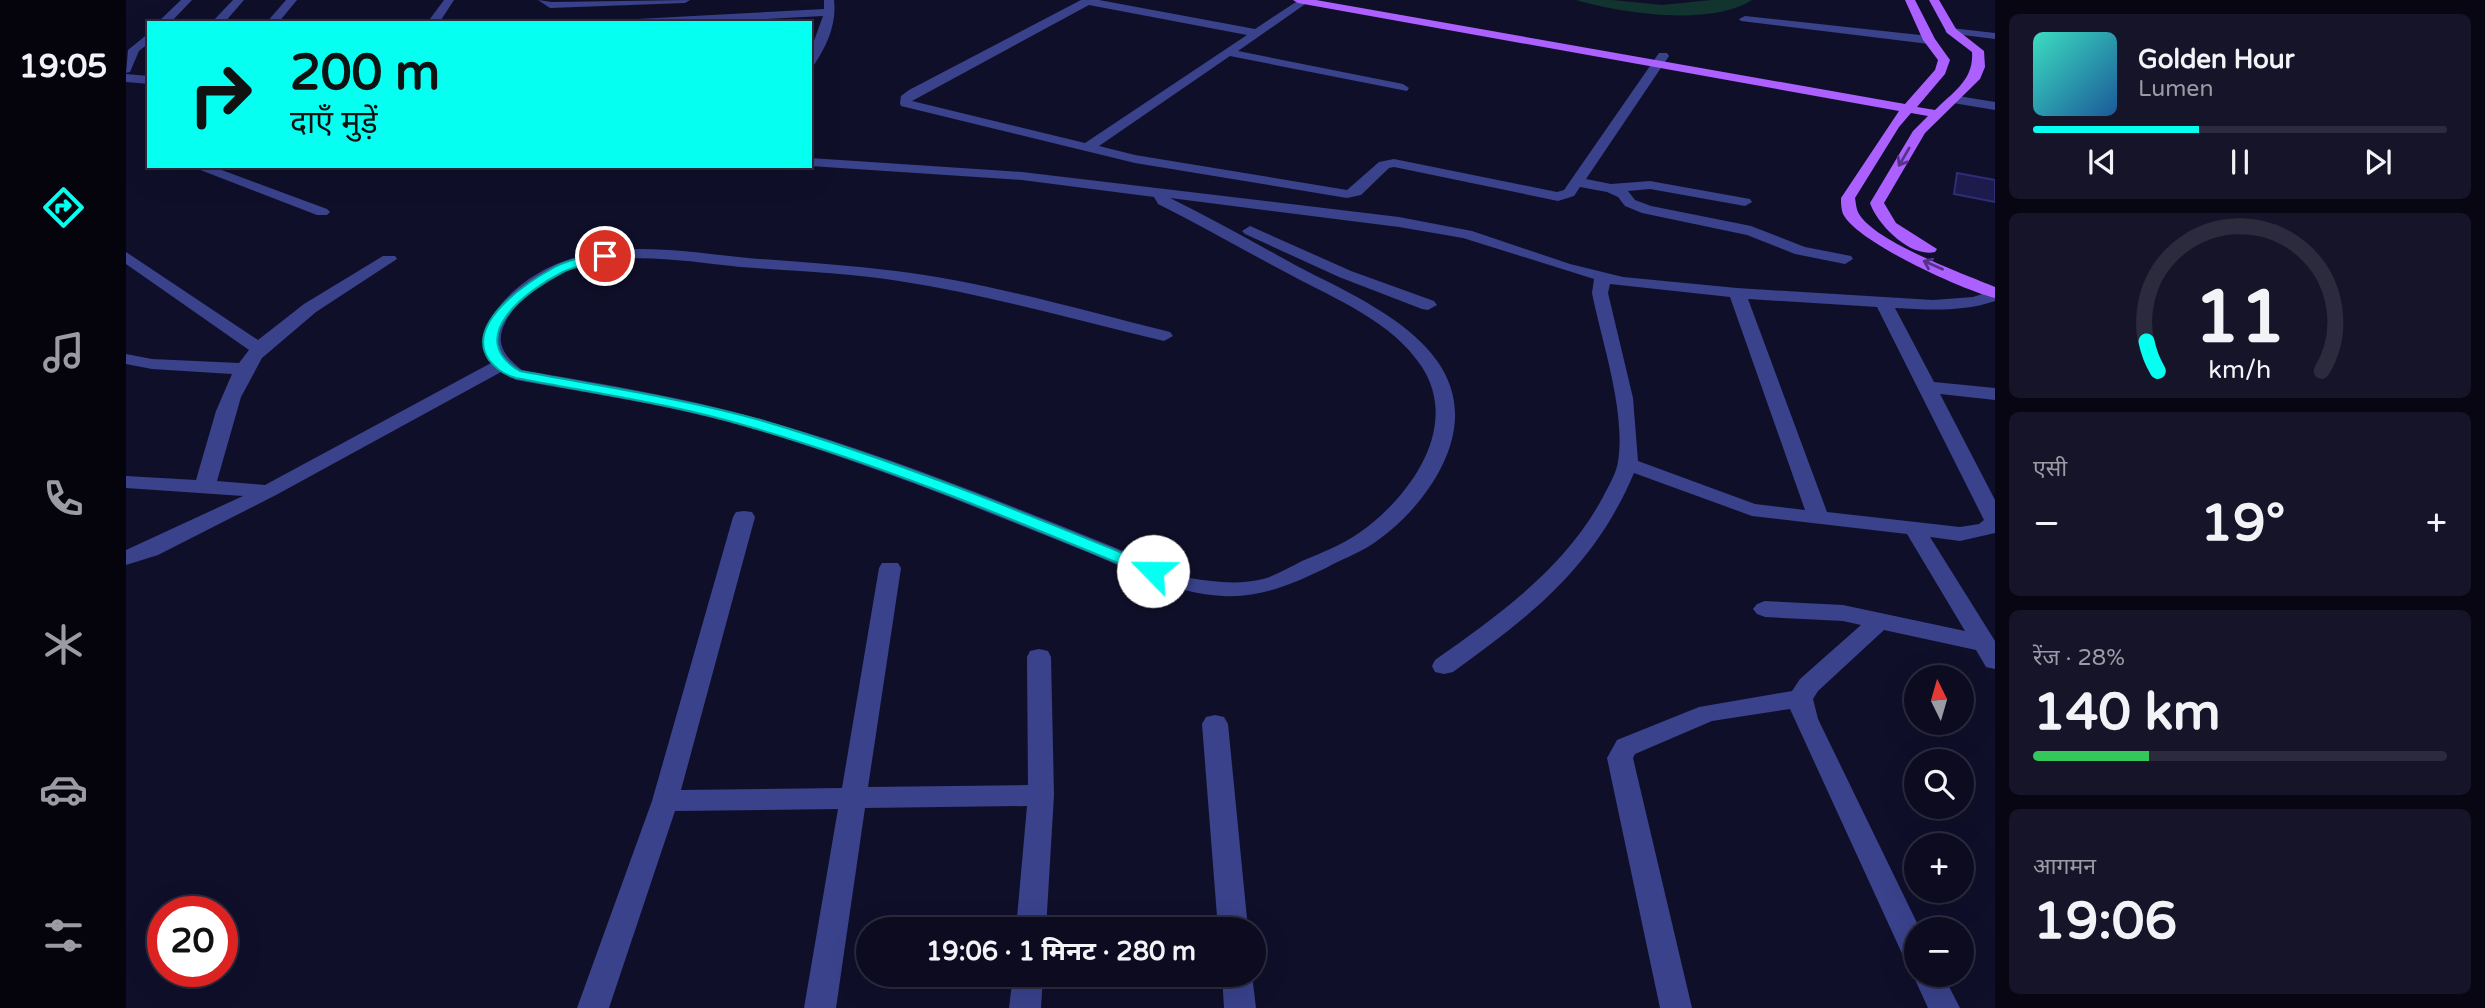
<!DOCTYPE html>
<html lang="hi">
<meta charset="utf-8">
<style>
body{margin:0;font-family:"Varela Round","Noto Sans Devanagari",sans-serif;background:#151429;color:#f1f3f6;height:100vh;display:flex;flex-direction:column;font-size:26px;white-space:nowrap}
*{box-sizing:border-box;margin:0}
p{font-size:23px;color:#9a9ba5}
.icon{flex:none;width:38px;height:38px;fill:none;stroke:currentColor;stroke-width:2;stroke-linecap:round;stroke-linejoin:round}
.map{position:relative;flex:1;overflow:hidden}
.panel{display:flex;flex-direction:column;gap:14px;padding:14px;background:#070612;width:490px}
.panel>*{flex:none}
.guide{position:absolute;left:21px;top:21px;width:665px;height:147px;border-radius:0px;box-shadow:0 7px 28px #0002,0 0 0 2px #2c2b3e;background:#05fff1;color:#111;overflow:hidden}
.needle{width:46px;rotate:355deg}
.buttons{position:absolute;left:1778px;top:665px;display:grid;gap:14px}
.buttons a{display:grid;place-items:center;width:70px;height:70px;border-radius:50%;background:#0c0b20;box-shadow:0 7px 28px #0002,0 0 0 2px #2c2b3e;font-size:35px}
.speed{position:absolute;left:21px;top:896px;display:flex;gap:14px;font-size:35px;font-weight:700;text-align:center}
.speed>*{display:grid;place-content:center;width:91px;height:91px;border-radius:50%;background:#0c0b20;box-shadow:0 7px 28px #0002,0 0 0 2px #2c2b3e;line-height:1}
.speed .limit{border:10px solid #d22;background:#fff;color:#111}
.pin{position:absolute;display:grid;place-items:center;width:60px;height:60px;color:#fff;margin:-30px;border:4px solid #fff;border-radius:50%;box-shadow:0 2px 7px #0007}
.me{position:absolute;width:77px;margin:-38px;rotate:293deg;stroke-linejoin:round;filter:drop-shadow(0 0 5px #0008)}
.turn{display:flex;align-items:center;gap:24px;height:147px;padding:0 28px;font-size:32px}
.turn .icon{width:91px;height:91px;stroke-width:2.5}
.turn b{display:block;font-size:49px;line-height:60px}
.big{font-size:52px;font-weight:700;line-height:1.1}
.panel .tile{flex:1;display:flex;flex-direction:column;justify-content:center;gap:10px;min-width:0;padding:0 24px;border-radius:10px;background:#151429}
.panel .dial{align-items:center;gap:0}
.dial svg{height:182px;overflow:visible;fill:none;stroke:#2c2b3e;stroke-width:7;stroke-linecap:round;text-anchor:middle}
.dial text{fill:#f1f3f6;stroke:none}
.song{display:flex;align-items:center;gap:21px}
.cover{width:84px;height:84px;border-radius:10px;background:linear-gradient(135deg,hsl(170 70% 55%),hsl(210 70% 35%))}
.played{height:7px;border-radius:4px;background:linear-gradient(90deg,#05fff1 40%,#2c2b3e 40%)}
.keys{display:flex;justify-content:space-around;direction:ltr}
.heat{display:flex;justify-content:space-between;align-items:center;font-size:38px;direction:ltr}
.charge{height:10px;border-radius:5px;background:linear-gradient(90deg,#34c759 28%,#2c2b3e 0)}
.trip{position:absolute;left:730px;top:917px;width:410px;height:70px;border-radius:35px;background:#0c0b20;box-shadow:0 7px 28px #0002,0 0 0 2px #2c2b3e;font-weight:700;line-height:70px;text-align:center}
main{display:flex;flex:1;min-height:0}
.menu{display:flex;flex-direction:column;width:126px;justify-content:space-around;align-items:center;background:#05040d;color:#9a9ba5}
.menu .icon{width:49px;height:49px}
.menu .on{color:#05fff1}
.menu b{font-size:32px;color:#f1f3f6}
.map>svg:first-child{display:block}
.green{fill:#12342e}
.building{fill:#1d1b4c;stroke:#2f2c79;stroke-width:2}
.lines{fill:none;stroke-linecap:round;stroke-linejoin:round}
.minor{fill:#39428b;fill-rule:evenodd}
.major{fill:#ab60ff;fill-rule:evenodd}
.oneway{stroke:#56338a}
.route{fill:#05fff1;stroke:#03a69d;stroke-width:2}
</style>
<main>
<nav class="menu">
<b>19:05</b>
<svg class="icon on" aria-label="directions" viewBox="0 0 24 24"><path d="M12 3l9 9-9 9-9-9zM9 14v-3h6M13 9l2 2-2 2"/></svg>
<svg class="icon" aria-label="music" viewBox="0 0 24 24"><path d="M9 18V5l10-2v13"/><circle cx="6" cy="18" r="3"/><circle cx="16" cy="16" r="3"/></svg>
<svg class="icon" aria-label="phone" viewBox="0 0 24 24"><path d="M5 4h4l2 5-3 2q2 4 5 5l2-3 5 2v4C11 20 4 13 5 4z"/></svg>
<svg class="icon" aria-label="climate" viewBox="0 0 24 24"><path d="M12 3v18M4 7l16 10M4 17L20 7"/></svg>
<svg class="icon" aria-label="car" viewBox="0 0 24 24"><path d="M5 17H2v-5l4-1 3-4h7l3 4 3 1v5h-3M9 17h6M6 11h13"/><circle cx="7" cy="17" r="2"/><circle cx="17" cy="17" r="2"/></svg>
<svg class="icon" aria-label="filters" viewBox="0 0 24 24"><path d="M4 7h16M4 17h16"/><circle cx="9" cy="7" r="2"/><circle cx="15" cy="17" r="2"/></svg>
</nav>
<div class="map">
<svg width="1869" height="1008" viewBox="0 0 1869 1008">
<rect width="100%" height="100%" fill="#100f2a"/>
<!-- green -->
<path class="green" d="M1450,0H1486L1536,5L1585,0H1626C1584,27 1495,13 1450,0Z"/>
<!-- building -->
<polygon class="building" points="1831,173 1869,180 1869,202 1828,194"/>
<g class="lines">
<!-- minor -->
<g class="minor">
<polygon points="55,0 66,0 44,23 31,23"/>
<polygon points="107,0 118,0 98,23 85,23"/>
<polygon points="160,0 171,0 152,23 140,23"/>
<polygon points="318,0 328,0 313,23 301,23"/>
<polygon points="412,0 426,2 564,0 559,3 424,8"/>
<path d="M698,0H708C711,23 701,46 688,65L684,66V52L697,16L562,23H486L492,20L698,9Z"/>
<path d="M955,0H973L1129,29L1173,0H1185L1112,51L1277,84L1283,88L1281,91L1104,56L973,146L1009,155L1221,190L1253,162L1268,159L1431,192L1438,190L1533,53H1541L1543,56L1460,179L1485,184L1524,181L1624,199L1626,202L1619,206L1524,189L1502,191L1509,200L1525,206L1625,226L1679,247L1725,256L1727,259L1719,264L1669,254L1621,235L1516,213L1499,206L1492,197L1481,192L1454,187L1448,196L1432,201L1268,167L1263,168L1235,195L1221,198L1009,163L775,106L774,103L775,96L783,90ZM963,5L1121,35L959,143L786,101Z"/>
<polygon points="1619,16 1803,36 1809,40 1803,44 1615,21 1613,19"/>
<polygon points="1825,28 1869,33 1869,39 1821,33 1819,31"/>
<polygon points="23,33 23,43 13,51 4,72 0,73 2,50"/>
<polygon points="0,74 23,76 23,84 0,82"/>
<polygon points="1826,95 1869,102 1869,110 1821,102 1820,99"/>
<path d="M684,158L896,172L1273,217L1346,231L1444,264L1497,277L1611,288L1807,300L1847,297L1869,290V301C1837,312 1803,310 1769,308L1808,382L1869,388V400L1814,394L1869,500V533L1834,541L1804,537L1869,641V669L1860,667L1850,650L1758,630L1692,691L1687,699L1692,719L1794,929H1790V964L1779,960L1664,709L1586,721L1509,754L1507,758L1566,1008H1534L1481,758L1491,740L1573,707L1666,691L1674,679L1735,625L1717,621L1639,617L1631,614L1627,609L1631,604L1639,601L1717,605L1839,631L1781,534L1626,516L1508,473C1468,567 1407,614 1327,672L1318,674L1309,672L1306,666L1309,660C1374,614 1439,568 1477,497C1482,487 1490,474 1492,462C1500,411 1476,343 1466,293L1468,279L1337,238L1273,227L1044,198C1087,219 1129,243 1171,266C1228,296 1332,338 1329,417C1328,467 1285,519 1245,545C1231,554 1214,560 1200,568C1166,584 1135,598 1097,596C1049,594 1005,570 961,552C903,529 845,505 787,483C724,460 660,437 595,420C528,403 458,392 390,380L375,372L150,495L32,555L0,565V550L117,496L0,488V476L70,480L90,411L106,374L26,369L0,364V354L26,359L113,363L123,350L0,264V252L132,340L178,304L257,256H269L271,259L190,312L136,358L115,397L91,481L139,485L365,363C351,339 360,321 377,302C399,277 431,260 464,254C516,243 569,253 622,258C671,262 721,265 770,271C859,282 956,310 1044,332L1047,336L1038,341C950,320 863,295 773,281C721,273 667,271 614,267C564,262 511,252 461,264C432,271 394,294 380,321C368,343 378,356 396,370C476,384 557,397 635,419C782,461 922,521 1064,578C1087,582 1114,585 1137,579C1151,575 1164,567 1176,561C1195,553 1216,545 1233,533C1283,498 1335,428 1296,367C1266,321 1209,299 1163,274C1119,251 1076,226 1032,204L1028,197L896,180L684,166ZM1484,284L1604,297L1679,510L1629,504L1512,461L1507,398L1482,293ZM1622,299L1751,307L1858,520L1853,524L1834,527L1701,512Z"/>
<polygon points="64,166 85,166 201,209 204,212 201,215 191,215"/>
<polygon points="1124,226 1225,271 1308,301 1311,305 1302,310 1296,309 1213,277 1119,234 1116,231"/>
<polygon points="618,511 626,512 629,517 555,790 716,788 753,568 756,563 772,563 775,568 742,787 902,785 901,657 904,651 913,649 922,651 925,657 928,795 920,929 890,929 901,806 739,808 710,1008 678,1008 712,809 549,811 483,1008 451,1008 526,801 607,517 610,512"/>
<polygon points="1089,715 1098,717 1102,724 1122,929 1092,929 1076,724 1080,717"/>
<polygon points="1790,968 1790,975 1817,975 1834,1008 1802,1008 1787,975"/>
<polygon points="887,975 917,975 915,1008 883,1008"/>
<polygon points="1096,975 1126,975 1130,1008 1098,1008"/>
</g>
<!-- major -->
<path class="major" d="M1167,0H1190L1779,104L1809,70L1812,60L1797,40L1779,0H1789L1809,39L1824,60L1819,74L1791,107L1809,110C1827,92 1848,80 1846,52L1821,33L1803,0H1813L1830,29L1858,51L1859,67L1854,79L1799,133L1758,203L1770,223L1811,249L1809,252C1784,258 1751,224 1744,203L1787,131L1802,116L1785,113L1773,127L1729,198C1730,203 1730,209 1733,214C1751,243 1836,273 1869,287V298C1837,290 1732,243 1717,214C1715,209 1715,203 1715,198L1773,111L1172,3Z"/>
</g>
<!-- one-way arrows -->
<defs><path id="oneway-shaft" d="M-6 0H5M1.5-3L5.5 0L1.5 3" fill="none" stroke-width="1.6" stroke-linecap="round" stroke-linejoin="round" transform="scale(1.75)"/></defs>
<g class="oneway">
<use href="#oneway-shaft" transform="translate(1778 157) rotate(120)"/>
<use href="#oneway-shaft" transform="translate(1807 265) rotate(-156)"/>
</g>
<!-- route -->
<path class="route" d="M479,252L484,253V258C469,263 451,265 437,272C401,290 337,338 394,371C474,386 555,398 634,420C770,460 901,514 1033,568L1036,571L1027,577L1021,575C890,521 760,466 624,427C548,404 467,393 390,378C379,375 370,369 363,360C338,324 400,283 427,268C442,259 463,256 479,252Z"/>
</svg>
<div class="buttons">
<a><svg class="needle" viewBox="-14 -14 28 28"><path d="M0-13l5 13h-10z" fill="#e53935"/><path d="M0 13l5-13h-10z" fill="#9a9ba5"/></svg></a>
<a><svg class="icon" aria-label="search" viewBox="0 0 24 24"><circle cx="10" cy="10" r="6"/><path d="M15 15l6 6"/></svg></a>
<a>+</a>
<a>−</a>
</div>
<div class="speed"><div class="limit">20</div></div>
<div class="pin" style="left:479px;top:256px;background:#d93025"><svg class="icon" aria-label="arrive" viewBox="0 0 24 24"><path d="M6 21V4h12l-3 4 3 4H6"/></svg></div>
<svg class="me" style="left:1027px;top:571px" viewBox="-20 -20 40 40"><circle r="19" fill="#fff"/><path d="M0-13L10 11 0 6-10 11z" fill="#05fff1"/></svg>
<div class="trip">19:06 · 1 मिनट · 280 m</div>
<div class="guide">
<div class="turn"><svg class="icon" aria-label="right" viewBox="0 0 24 24"><path d="M7 20v-9h11M14 6l5 5-5 5"/></svg><div><b>200 m</b>दाएँ मुड़ें</div></div>
</div>
</div>
<section class="panel">
<div class="tile">
<div class="song"><i class="cover"></i><div><b>Golden Hour</b><p>Lumen</p></div></div>
<div class="played"></div>
<div class="keys"><svg class="icon" aria-label="previous" viewBox="0 0 24 24"><path d="M18 5L8 12l10 7zM5 5v14"/></svg><svg class="icon" aria-label="pause" viewBox="0 0 24 24"><path d="M8 5v14M16 5v14"/></svg><svg class="icon" aria-label="next" viewBox="0 0 24 24"><path d="M6 5l10 7-10 7zM19 5v14"/></svg></div>
</div>
<div class="tile dial"><svg viewBox="0 0 100 80">
<path d="M14 69A42 42 0 1 1 86 69"/>
<path d="M14 69A42 42 0 0 1 9 56" stroke="#05fff1"/>
<text x="50" y="56" font-size="32" font-weight="700">11</text>
<text x="50" y="72" font-size="11">km/h</text>
</svg></div>
<div class="tile"><p>एसी</p>
<div class="heat"><a>−</a><b class="big">19°</b><a>+</a></div>
</div>
<div class="tile"><p>रेंज · 28%</p><b class="big">140 km</b><div class="charge"></div></div>
<div class="tile"><p>आगमन</p><b class="big">19:06</b></div>
</section>
</main>
